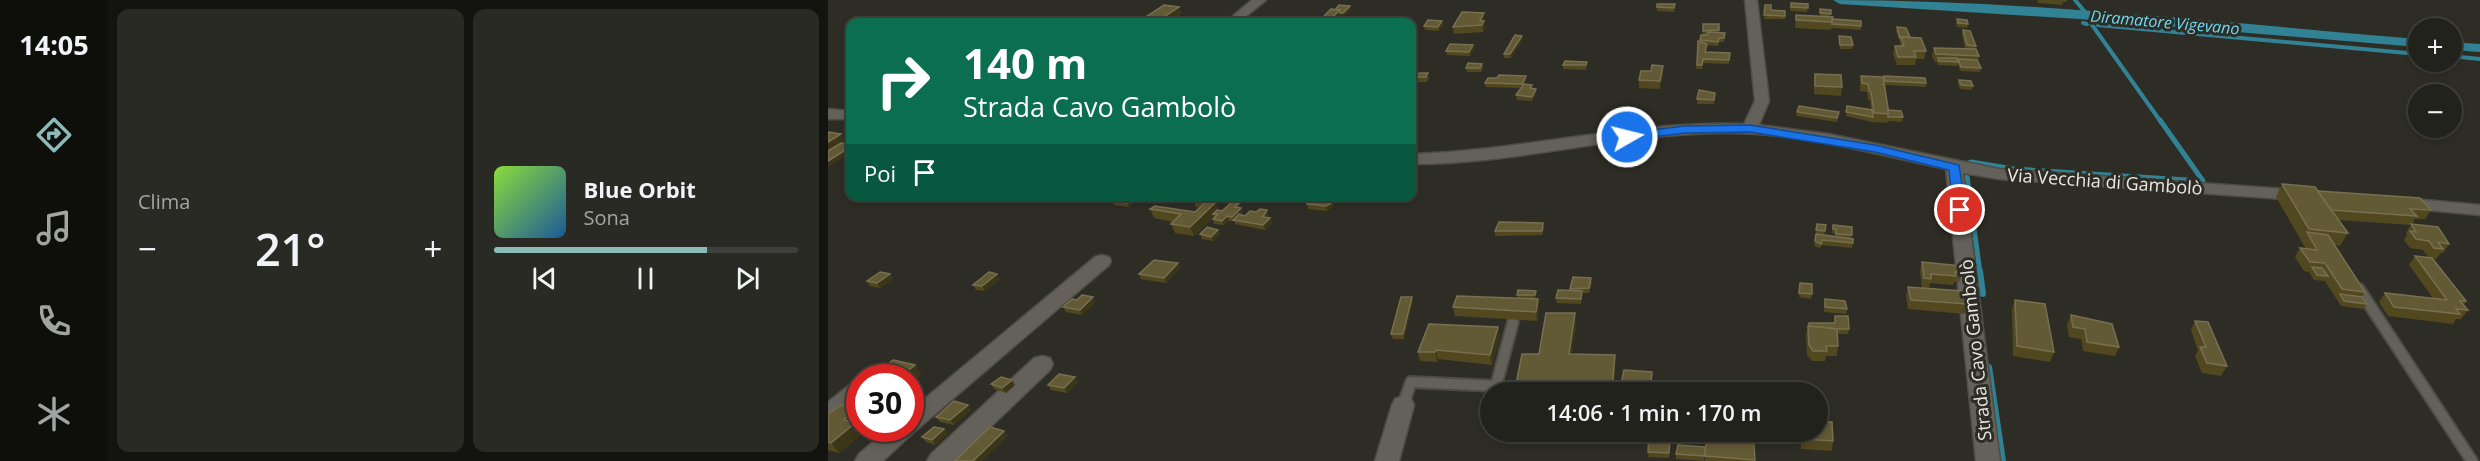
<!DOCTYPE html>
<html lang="it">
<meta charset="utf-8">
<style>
body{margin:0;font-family:"Open Sans",sans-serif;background:#2a2a25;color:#f1f3f6;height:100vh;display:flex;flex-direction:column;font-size:22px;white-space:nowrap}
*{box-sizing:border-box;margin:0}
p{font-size:20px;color:#a2a4a3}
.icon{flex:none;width:33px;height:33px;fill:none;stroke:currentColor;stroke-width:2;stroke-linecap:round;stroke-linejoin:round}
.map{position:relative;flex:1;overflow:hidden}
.sheet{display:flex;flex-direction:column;gap:9px;padding:9px;background:#13130f;width:720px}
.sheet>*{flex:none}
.guide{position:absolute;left:18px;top:18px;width:570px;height:183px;border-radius:12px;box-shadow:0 3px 9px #0003,0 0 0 2px #3f3f3b;background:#0b6e4f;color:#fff;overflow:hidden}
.tools{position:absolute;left:1580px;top:18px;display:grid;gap:12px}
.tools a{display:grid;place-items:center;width:54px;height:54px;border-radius:50%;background:#22221c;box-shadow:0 3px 9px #0003,0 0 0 2px #3f3f3b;font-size:30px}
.speed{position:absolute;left:18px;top:364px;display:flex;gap:12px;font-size:30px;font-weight:700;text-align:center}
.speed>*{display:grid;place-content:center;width:78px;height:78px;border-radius:50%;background:#22221c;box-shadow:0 3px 9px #0003,0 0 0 2px #3f3f3b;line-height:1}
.speed .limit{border:9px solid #d22;background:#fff;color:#111}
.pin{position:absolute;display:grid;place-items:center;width:51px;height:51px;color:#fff;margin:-26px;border:3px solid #fff;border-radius:50%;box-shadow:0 2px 6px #0007}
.me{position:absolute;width:66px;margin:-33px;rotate:82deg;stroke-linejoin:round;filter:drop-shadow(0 0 4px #0008)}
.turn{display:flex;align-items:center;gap:21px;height:126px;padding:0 18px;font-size:27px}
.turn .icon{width:78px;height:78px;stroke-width:2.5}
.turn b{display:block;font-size:42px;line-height:51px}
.then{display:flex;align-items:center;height:57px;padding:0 18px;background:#0003;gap:12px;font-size:22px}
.big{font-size:45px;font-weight:600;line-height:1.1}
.sheet .tile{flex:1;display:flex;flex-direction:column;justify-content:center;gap:9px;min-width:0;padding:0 21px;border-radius:12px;background:#2a2a25}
.song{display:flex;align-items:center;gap:18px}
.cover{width:72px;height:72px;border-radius:9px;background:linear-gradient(135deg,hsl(90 70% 55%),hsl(210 70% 35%))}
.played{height:6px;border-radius:3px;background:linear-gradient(90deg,#8bbbb9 70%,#3f3f3b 70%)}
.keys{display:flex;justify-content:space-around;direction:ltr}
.heat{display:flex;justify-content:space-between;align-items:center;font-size:33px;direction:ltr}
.sheet .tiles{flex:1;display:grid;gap:9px;grid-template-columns:repeat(2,1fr)}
.trip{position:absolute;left:652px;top:382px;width:348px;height:60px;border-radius:30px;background:#22221c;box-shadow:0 3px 9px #0003,0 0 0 2px #3f3f3b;font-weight:600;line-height:60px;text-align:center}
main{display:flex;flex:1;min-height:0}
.tabs{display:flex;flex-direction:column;width:108px;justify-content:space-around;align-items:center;background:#0e0e0b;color:#a2a4a3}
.tabs .icon{width:42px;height:42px}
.tabs .active{color:#8bbbb9}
.tabs b{font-size:27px;color:#f1f3f6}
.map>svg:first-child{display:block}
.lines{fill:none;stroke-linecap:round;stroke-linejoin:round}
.stream-far2{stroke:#328296;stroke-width:4}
.stream-far1{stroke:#328296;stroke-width:5}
.stream{stroke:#328296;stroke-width:6}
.canal{fill:#328296;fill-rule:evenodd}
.lane-casing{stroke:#4d4c45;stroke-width:14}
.street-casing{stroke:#4d4c45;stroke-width:3}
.lane{stroke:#636159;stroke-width:10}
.street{fill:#636159;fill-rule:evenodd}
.wall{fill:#514820}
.shaded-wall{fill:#3c3619}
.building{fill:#625935;stroke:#776f50;stroke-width:1.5}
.route{fill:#1a73e8;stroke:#114b97;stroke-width:1.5}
.labels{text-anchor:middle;stroke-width:6;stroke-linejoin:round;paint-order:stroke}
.far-water-label{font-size:16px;font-style:italic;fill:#6edaf6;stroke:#2e2d25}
.street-label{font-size:18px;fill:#e8e7e2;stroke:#2e2d25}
</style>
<main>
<nav class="tabs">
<b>14:05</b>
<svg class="icon active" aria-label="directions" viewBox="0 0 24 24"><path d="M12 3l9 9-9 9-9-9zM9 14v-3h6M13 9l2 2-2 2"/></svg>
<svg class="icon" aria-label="music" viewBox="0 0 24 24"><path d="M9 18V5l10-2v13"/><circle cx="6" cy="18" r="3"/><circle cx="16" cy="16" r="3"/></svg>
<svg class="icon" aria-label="phone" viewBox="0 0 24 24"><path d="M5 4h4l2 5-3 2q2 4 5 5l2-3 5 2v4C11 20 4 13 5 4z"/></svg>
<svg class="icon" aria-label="climate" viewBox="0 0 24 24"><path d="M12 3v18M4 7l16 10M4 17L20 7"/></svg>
</nav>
<section class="sheet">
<div class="tiles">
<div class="tile"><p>Clima</p>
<div class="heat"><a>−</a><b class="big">21°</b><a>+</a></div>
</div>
<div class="tile">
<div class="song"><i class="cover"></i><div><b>Blue Orbit</b><p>Sona</p></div></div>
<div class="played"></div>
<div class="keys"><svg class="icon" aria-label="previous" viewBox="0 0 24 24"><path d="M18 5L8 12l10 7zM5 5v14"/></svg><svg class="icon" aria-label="pause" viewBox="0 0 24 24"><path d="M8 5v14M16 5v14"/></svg><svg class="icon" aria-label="next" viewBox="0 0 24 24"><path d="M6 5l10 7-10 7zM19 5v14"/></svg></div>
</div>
</div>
</section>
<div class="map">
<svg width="1652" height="461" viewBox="0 0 1652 461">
<rect width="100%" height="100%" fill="#2e2d25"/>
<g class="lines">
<!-- stream-far2 -->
<g class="stream-far2">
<polyline points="1247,0 1257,12"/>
<polyline points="1262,22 1333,122"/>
<polyline points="1255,23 1259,24"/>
<polyline points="1270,25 1590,54"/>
<polyline points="1623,56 1652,59"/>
</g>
<!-- stream-far1 -->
<g class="stream-far1">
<polyline points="1137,164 1143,162 1186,169 1375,181 1332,120"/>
<polyline points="1139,176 1152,273"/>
</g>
<!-- stream -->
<g class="stream">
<polyline points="1152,271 1155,294"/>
<polyline points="1161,367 1175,461"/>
</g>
<!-- canal -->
<g class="canal">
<path d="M1005,0C1200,0 1396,23 1590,39V47L1251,19L1012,4Z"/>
<polygon points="1623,42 1652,44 1652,52 1623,50"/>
</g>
<!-- lane casing -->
<g class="lane-casing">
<g id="lane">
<polyline points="1531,289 1644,461"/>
<polyline points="575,405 583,382 668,386 685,322"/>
</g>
</g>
<!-- street casing -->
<g class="street-casing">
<g id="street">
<polygon points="424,0 438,0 411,22 398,22"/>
<path d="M917,0H929L941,101L931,125L1000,134L1171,169L1472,190L1478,191L1481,195L1478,199L1472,200L1171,179L1135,173L1172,461H1148L1118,169C1045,154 972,132 897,133C792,133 689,164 584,164V154C695,151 805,120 916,124L927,101Z"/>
<polygon points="0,109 22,111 22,119 0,119"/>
<polygon points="1574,198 1652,205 1652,215 1568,207 1565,203 1568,199"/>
<polygon points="274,255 281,257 283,261 281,265 86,432 55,461 27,461 31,454 60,429 82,429 82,411 267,257"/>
<polygon points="214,356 222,358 225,364 222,370 127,461 99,461 103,454 206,358"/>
<polygon points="32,381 32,401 8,420 0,423 0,402 24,383"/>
<polygon points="575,396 583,399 586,405 571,461 547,461 564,405 567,399"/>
</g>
</g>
<!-- lane -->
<use href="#lane" class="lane"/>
<!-- street -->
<use href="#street" class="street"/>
</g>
<!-- wall -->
<g class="wall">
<polygon points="1209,0 1239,0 1239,2 1235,2 1234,5 1210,3"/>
<polygon points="963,3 980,4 979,12 962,11"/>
<polygon points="847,4 846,12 829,11 829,7"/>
<polygon points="937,5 943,10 957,16 957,19 936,19"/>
<polygon points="992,9 1003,10 1002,17 1004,19 1033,26 1033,30 1004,28 1004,27 1003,30 967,28 968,15 992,16"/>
<polygon points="1129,19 1140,24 1139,28 1129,27 1128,23"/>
<polygon points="657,20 656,22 657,28 655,32 626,34 625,27"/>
<polygon points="614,21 615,25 611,31 597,30 596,26"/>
<polygon points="875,24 891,24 891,33 897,37 896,42 891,42 890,46 878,45 877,52 902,53 901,64 875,63 874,69 868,69 870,41 872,41 873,35 875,35"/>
<polygon points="1069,27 1098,51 1096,59 1088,59 1087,65 1069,65 1065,54 1067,46 1072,46 1072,42 1068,31"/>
<polygon points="1135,30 1148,46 1147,49 1151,56 1150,62 1153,68 1152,72 1132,71 1130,64 1129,66 1110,65 1109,62 1107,62 1104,56 1106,48 1137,49 1134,34"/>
<polygon points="694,36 694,40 683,58 676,58 676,54"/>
<polygon points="1011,36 1025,45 1024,49 1012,49 1011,40"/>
<polygon points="645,45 646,49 642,56 619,55 618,51"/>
<polygon points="759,62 758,70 735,69 735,65"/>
<polygon points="654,64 655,68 653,72 639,72 638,68"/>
<polygon points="823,71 835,74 832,89 811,88 811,80"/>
<polygon points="987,74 1014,87 1013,96 986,94 986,82"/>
<polygon points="698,76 698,80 696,84 704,85 704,89 708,93 704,101 689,100 688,95 693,88 658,87 657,83 669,78"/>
<polygon points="1033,76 1098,83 1098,87 1057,85 1060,110 1075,117 1074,122 1060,121 1059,123 1044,122 1018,116 1019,106 1043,109 1042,100 1040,100 1039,92 1032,91 1032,84"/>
<polygon points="589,77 601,77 599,82 590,82"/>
<polygon points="1131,80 1145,86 1144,90 1132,89 1130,84"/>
<polygon points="871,90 887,93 886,104 869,104"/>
<polygon points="969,112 1010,117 1009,122 968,116"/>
<polygon points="1454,184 1603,210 1597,219 1587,219 1584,224 1621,244 1615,253 1613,253 1608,259 1604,258 1638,301 1636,305 1640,310 1633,319 1628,319 1625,324 1560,316 1551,302 1557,293 1605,298 1581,265 1587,256 1600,257 1595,250 1582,248 1576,240 1579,235 1578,233 1583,225 1510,220 1520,233 1512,246 1507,245 1537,292 1534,297 1539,304 1536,309 1513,306 1497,281 1486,280 1481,272 1476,271 1467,257 1472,248 1478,249 1448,197"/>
<polygon points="313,196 301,207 286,205 284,200"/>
<polygon points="484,196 505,196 502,197 501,198 505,200 506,205 503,209 499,211 480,209 479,204"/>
<polygon points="365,198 387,198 390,210 394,211 411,203 414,212 412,215 417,216 439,210 440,214 439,218 442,218 444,223 437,230 407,224 406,221 401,221 396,225 386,224 385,219 386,218 386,216 366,236 347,233 343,224 345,222 326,218 322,209 367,212 372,208 368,207"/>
<polygon points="715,223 716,228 714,235 667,236 667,231"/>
<polygon points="989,224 998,225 996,235 1007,237 1007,234 1004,233 1005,225 1024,227 1023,239 1025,243 1024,248 994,245 992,248 986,246"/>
<polygon points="390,230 392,234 385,241 374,239 372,234"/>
<polygon points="1094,262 1134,273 1131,282 1126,282 1125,285 1102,283 1101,288 1094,288 1092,271"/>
<polygon points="350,263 352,268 338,283 313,279 311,274"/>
<polygon points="65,279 52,288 42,286 39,281"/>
<polygon points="172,279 157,291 148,290 145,285"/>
<polygon points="764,282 761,293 754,293 753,304 729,303 728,298 742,290 742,289"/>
<polygon points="972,283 984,294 983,299 971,297"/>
<polygon points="1080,287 1139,304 1136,314 1080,309 1078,296"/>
<polygon points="708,291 707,299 710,299 711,309 709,321 627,316 625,307 690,299 689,295"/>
<polygon points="584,297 585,302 576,339 565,339 563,334"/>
<polygon points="997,299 1019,309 1018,314 996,312"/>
<polygon points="1187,300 1226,352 1222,362 1185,356 1184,309"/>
<polygon points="267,302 254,315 238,312 235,307"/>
<polygon points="1243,315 1291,347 1287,356 1255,351 1253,339 1241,337 1239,325"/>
<polygon points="1007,316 1021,329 1020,334 1010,334 1010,346 1009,356 998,356 997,361 984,361 979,355 978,335 980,326 1006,323"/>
<polygon points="1367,321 1399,366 1393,376 1374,373 1367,356 1370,351 1363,330"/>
<polygon points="748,326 744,354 787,369 785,393 688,393 687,389 711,354"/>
<polygon points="670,327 672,336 664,365 610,359 609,362 592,361 590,352"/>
<polygon points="250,382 239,393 223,390 220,385"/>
<polygon points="163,384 187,385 178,393 166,389"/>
<polygon points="32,386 32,401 24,392"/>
<polygon points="29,409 32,412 32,423 29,425 35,433 11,453 0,450 0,414"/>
<polygon points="143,410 126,425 112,422 108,417"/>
<polygon points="821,432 831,440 842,440 841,458 820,457"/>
<polygon points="879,432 927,432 927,437 925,437 927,461 877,461"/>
<polygon points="954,432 990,432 1005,441 1004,451 973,449 973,440 954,439"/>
<polygon points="120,434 107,445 98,442 94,437"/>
<polygon points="877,447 876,461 848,459 848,454"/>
</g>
<!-- shaded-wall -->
<g class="shaded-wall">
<polygon points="522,6 522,10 515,17 515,13"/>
<polygon points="351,7 354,14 342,22 328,22"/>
<polygon points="512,10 513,18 509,22 499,22"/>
<polygon points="656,13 657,28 655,32 654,25 652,21"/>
<polygon points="614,21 615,25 611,31 610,27"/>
<polygon points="694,36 694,40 683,58 682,54"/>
<polygon points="645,45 646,49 642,56 641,52"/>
<polygon points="835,66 835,74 832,89 832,81"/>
<polygon points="708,89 708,93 704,101 704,97"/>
<polygon points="13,134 18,142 0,154 0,142"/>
<polygon points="22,147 22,153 0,167 0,161"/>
<polygon points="306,196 313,196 301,207 299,203"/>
<polygon points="387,198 391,211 385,214 386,216 366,236 362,227"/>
<polygon points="505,200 506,205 503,209 499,211 498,206"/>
<polygon points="411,203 414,212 407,220 405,220 406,222 404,217 407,207"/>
<polygon points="439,210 440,214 437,222 435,217"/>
<polygon points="399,216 401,221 396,225 394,221"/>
<polygon points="442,218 444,223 437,230 435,225"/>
<polygon points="390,230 392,234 385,241 383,237"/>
<polygon points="350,263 352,268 338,283 336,278"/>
<polygon points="62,274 65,279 52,288 49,283"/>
<polygon points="169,274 172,279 157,291 154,286"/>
<polygon points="265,297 267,302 254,315 252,310"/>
<polygon points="584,297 585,302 576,339 575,334"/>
<polygon points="710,299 711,309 709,321 708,312"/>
<polygon points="747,313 748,326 742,368 741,354"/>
<polygon points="670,327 672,336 664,365 662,355"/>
<polygon points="608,350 610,359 609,362 607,352"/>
<polygon points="787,355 787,369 785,393 784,393"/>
<polygon points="87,365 94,375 82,384 82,378 71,378"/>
<polygon points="824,372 823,393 822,393"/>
<polygon points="247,377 250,382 239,393 236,388"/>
<polygon points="184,380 187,385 178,393 174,388"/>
<polygon points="82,392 89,400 82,405"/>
<polygon points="140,405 143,410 126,425 122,420"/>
<polygon points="29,409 32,412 32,423 29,425 35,433 11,453 3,443 16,420"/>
<polygon points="116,429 120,434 107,445 104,440"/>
<polygon points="176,431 180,436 154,461 145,461"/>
</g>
<!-- building -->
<g class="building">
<polygon points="963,3 980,4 980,8 963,7"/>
<polygon points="829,4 847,4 846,8 829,7"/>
<polygon points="336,5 351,7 328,22 310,22"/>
<polygon points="511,5 522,6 515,13 512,13 512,10 507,10"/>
<polygon points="937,5 943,5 943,10 957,11 957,16 936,15"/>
<polygon points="503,9 512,10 499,22 490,22"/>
<polygon points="992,9 1003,10 1003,14 992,13"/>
<polygon points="634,12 656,13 652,21 656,21 654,25 625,27"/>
<polygon points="968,15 1005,17 1004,22 968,20"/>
<polygon points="213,17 263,22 205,22"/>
<polygon points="367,18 382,20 378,22 361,22"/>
<polygon points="1004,19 1033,21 1033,26 1004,24"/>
<polygon points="1129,19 1139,20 1140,24 1130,23"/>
<polygon points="600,20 614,21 610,27 596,26"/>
<polygon points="875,24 891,24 891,30 875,31"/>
<polygon points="1069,27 1078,28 1082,37 1073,37 1073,38 1072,38"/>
<polygon points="1135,30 1142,31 1148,46 1139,45"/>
<polygon points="880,32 897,33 896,38 891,38 890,42 872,40 873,35 879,35"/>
<polygon points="687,35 694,36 682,54 676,54"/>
<polygon points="1011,36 1023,37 1025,45 1012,45"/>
<polygon points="1073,37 1093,38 1098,51 1086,51 1088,57 1070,57 1067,46 1076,46"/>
<polygon points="870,41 879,44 877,52 902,53 901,60 875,59 874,65 869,65"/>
<polygon points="622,44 645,45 641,52 618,51"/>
<polygon points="1106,48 1148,49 1151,56 1108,54"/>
<polygon points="1110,58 1129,58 1130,62 1111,61"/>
<polygon points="1130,59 1149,60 1153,68 1133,67"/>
<polygon points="737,61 759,62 758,65 735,65"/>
<polygon points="640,63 654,64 652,68 638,68"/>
<polygon points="824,65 835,66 832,81 811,80 813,71 823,71"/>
<polygon points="591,73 600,73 598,77 589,77"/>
<polygon points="987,74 1013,75 1014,87 987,86"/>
<polygon points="671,75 698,76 694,84 657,83 660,78 669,78"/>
<polygon points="1033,76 1055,77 1061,114 1046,113 1043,92 1041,91 1040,84 1034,83"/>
<polygon points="1056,76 1097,78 1098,83 1057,81"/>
<polygon points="1131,80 1143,81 1145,86 1133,85"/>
<polygon points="696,84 704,85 702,88 708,89 704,97 688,95"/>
<polygon points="871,90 887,93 886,100 869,99"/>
<polygon points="971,106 1011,112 1009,118 969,112"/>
<polygon points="1019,106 1044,110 1045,117 1018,112"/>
<polygon points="1060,110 1073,111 1075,117 1060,117"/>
<polygon points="0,132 13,134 0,142"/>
<polygon points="13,143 22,145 22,147 0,161 0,151"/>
<polygon points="1454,184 1487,187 1520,233 1481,229"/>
<polygon points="1490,191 1592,198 1603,210 1582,209 1589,216 1503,210"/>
<polygon points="288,196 306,196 299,203 284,200"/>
<polygon points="366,196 387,198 383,201 388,202 362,227 343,224 353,214 322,209 327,206 367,212 379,201 365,198"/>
<polygon points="484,196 498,196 497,197 505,200 502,204 498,206 479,204"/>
<polygon points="404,202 411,203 407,207 413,208 404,217 399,216 394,221 385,219 390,214 385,214 389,210 394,211"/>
<polygon points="432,209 439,210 435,217 442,218 435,225 405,220 411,214 417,216 422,211 428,212"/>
<polygon points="671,222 715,223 714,231 667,231"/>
<polygon points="989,224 998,225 997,231 988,230"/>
<polygon points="1583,224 1610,227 1621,244 1610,242 1615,249 1606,248 1601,241 1588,239 1582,231 1588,232"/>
<polygon points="1005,225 1024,227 1024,235 1008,234 1008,229 1005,229"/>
<polygon points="379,227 390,230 383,237 372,234"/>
<polygon points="1479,232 1500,235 1537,292 1514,289 1497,263 1482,262 1472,248 1489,250"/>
<polygon points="988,234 1025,239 1025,243 994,240 993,244 987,241"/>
<polygon points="1587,256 1604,258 1638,301 1632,301 1640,310 1628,309 1632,314 1566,307 1557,293 1619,300"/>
<polygon points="326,260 350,263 336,278 311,274"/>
<polygon points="1094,262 1133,266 1134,273 1127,272 1128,276 1103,274 1103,279 1096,278"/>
<polygon points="1484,267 1494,268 1500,276 1489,275"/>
<polygon points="52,272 62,274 49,283 39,281"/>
<polygon points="161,272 169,274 154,286 145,285"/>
<polygon points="745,277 763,278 761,288 742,289"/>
<polygon points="972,283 984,284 984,294 971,293"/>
<polygon points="1080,287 1135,291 1139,304 1083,300"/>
<polygon points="690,290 708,291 707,295 689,295"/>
<polygon points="730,290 754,291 753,299 728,298"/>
<polygon points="1512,294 1534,297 1539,304 1516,301"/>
<polygon points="254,295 265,297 252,310 235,307 244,299 249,300"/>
<polygon points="629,296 710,299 708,312 625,307"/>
<polygon points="573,297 584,297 575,334 563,334"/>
<polygon points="997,299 1017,301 1019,309 997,307"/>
<polygon points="1187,300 1217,304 1226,352 1189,346"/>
<polygon points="718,313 747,313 741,354 787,355 784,390 687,389 694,354 711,354"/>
<polygon points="1243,315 1284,324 1291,347 1259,342 1257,329 1245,327"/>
<polygon points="1007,316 1020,316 1021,329 1009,329 981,326 981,323 1007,323"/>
<polygon points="1367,321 1380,322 1399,366 1379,363 1372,347 1378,347"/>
<polygon points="601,324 670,327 662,355 608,350 607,352 590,352"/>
<polygon points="980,326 1009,329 1010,346 998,346 999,351 985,351 981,345"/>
<polygon points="65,360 87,365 71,378 42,378"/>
<polygon points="796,370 824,372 822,393 791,393"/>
<polygon points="231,374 247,377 236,388 220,385"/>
<polygon points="173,377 184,380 174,388 163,384"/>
<polygon points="32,386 32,394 24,392"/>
<polygon points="126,401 140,405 122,420 108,417"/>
<polygon points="13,405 29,409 16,420 27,423 3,443 0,442 0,414"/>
<polygon points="990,421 1004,422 1005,441 975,439 974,432 990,432"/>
<polygon points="106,427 116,429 104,440 94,437"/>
<polygon points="162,427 176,431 145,461 127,461"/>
<polygon points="821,432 831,433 831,440 842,440 841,453 820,452"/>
<polygon points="879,432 925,432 927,460 877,456"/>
<polygon points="850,445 877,447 877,456 848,454"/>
</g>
<!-- route -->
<polygon class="route" points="922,125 1047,145 1131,165 1138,210 1132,214 1125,210 1121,170 1047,152 922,132 857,133 799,140 793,137 799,133 857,126"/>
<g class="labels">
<!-- far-water labels -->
<g class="far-water-label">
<text transform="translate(1337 22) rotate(5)" y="6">Diramatore Vigevano</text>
</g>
<!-- street labels -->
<g class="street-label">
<text transform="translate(1277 182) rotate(4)" y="6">Via Vecchia di Gambolò</text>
<text transform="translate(1148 350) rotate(-96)" y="6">Strada Cavo Gambolò</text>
</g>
</g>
</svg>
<div class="tools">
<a>+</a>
<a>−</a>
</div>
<div class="speed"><div class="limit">30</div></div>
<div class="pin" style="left:1132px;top:210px;background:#d93025"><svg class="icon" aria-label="arrive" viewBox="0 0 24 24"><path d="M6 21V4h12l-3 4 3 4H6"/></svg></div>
<svg class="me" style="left:799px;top:137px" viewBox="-20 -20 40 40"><circle r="17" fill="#1a73e8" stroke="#fff" stroke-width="3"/><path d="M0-11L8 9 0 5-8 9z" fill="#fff"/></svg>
<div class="trip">14:06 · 1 min · 170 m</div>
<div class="guide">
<div class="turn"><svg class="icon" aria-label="right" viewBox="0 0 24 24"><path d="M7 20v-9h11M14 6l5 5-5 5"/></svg><div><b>140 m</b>Strada Cavo Gambolò</div></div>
<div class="then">Poi<svg class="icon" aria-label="arrive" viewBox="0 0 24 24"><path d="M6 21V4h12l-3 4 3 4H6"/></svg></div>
</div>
</div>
</main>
